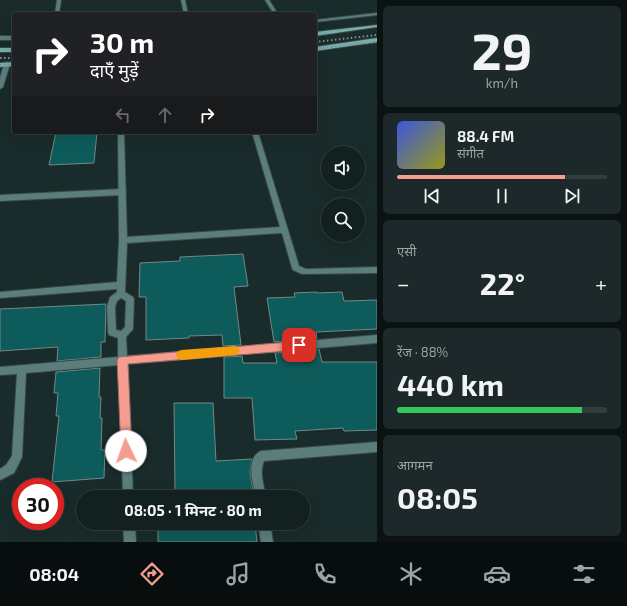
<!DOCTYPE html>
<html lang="hi">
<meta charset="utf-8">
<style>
body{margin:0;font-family:"Exo 2","Noto Sans Devanagari",sans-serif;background:#1c2829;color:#f1f3f6;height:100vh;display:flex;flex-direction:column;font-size:15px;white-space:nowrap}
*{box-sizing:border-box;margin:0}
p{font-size:13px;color:#9da3a5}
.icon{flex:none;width:22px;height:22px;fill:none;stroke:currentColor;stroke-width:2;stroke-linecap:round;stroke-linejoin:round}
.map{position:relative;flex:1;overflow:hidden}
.side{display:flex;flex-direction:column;gap:6px;padding:6px;background:#0a1212;width:250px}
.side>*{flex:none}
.banner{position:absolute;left:12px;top:12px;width:305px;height:122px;border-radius:4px;box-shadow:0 4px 16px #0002,0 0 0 1px #323e3e;background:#202124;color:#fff;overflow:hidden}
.controls{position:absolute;left:321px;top:146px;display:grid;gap:8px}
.controls a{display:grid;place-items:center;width:44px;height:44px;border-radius:50%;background:#132020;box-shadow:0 4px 16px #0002,0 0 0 1px #323e3e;font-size:20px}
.speed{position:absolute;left:12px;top:478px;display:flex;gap:8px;font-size:20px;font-weight:700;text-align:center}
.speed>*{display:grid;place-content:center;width:52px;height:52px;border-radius:50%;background:#132020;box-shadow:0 4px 16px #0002,0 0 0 1px #323e3e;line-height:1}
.speed .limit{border:6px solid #d22;background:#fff;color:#111}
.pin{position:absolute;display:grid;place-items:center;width:34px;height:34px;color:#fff;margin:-17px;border-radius:8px;box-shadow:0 2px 6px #0006}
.me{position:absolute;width:44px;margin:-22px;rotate:357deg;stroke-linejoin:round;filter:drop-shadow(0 0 3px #0008)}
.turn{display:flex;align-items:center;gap:14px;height:84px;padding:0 12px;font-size:18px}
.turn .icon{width:52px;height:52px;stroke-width:2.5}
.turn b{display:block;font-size:28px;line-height:34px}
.lanes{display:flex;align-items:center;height:38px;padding:0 12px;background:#0003;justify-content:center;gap:20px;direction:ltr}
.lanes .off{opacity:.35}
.big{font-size:30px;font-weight:700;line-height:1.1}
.side .widget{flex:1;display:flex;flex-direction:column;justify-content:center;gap:6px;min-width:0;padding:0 14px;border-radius:6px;background:#1c2829}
.side .dial{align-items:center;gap:0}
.dial b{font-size:52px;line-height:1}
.song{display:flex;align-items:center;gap:12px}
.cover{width:48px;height:48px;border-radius:6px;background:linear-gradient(135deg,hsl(230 70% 55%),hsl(60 70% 35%))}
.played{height:4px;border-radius:2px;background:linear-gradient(90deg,#f59d90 80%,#323e3e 80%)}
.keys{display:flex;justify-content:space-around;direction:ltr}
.heat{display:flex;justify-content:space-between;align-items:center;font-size:22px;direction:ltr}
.charge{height:6px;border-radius:3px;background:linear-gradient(90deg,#34c759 88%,#323e3e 0)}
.trip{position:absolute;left:76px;top:490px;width:234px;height:40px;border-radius:20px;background:#132020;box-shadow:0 4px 16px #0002,0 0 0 1px #323e3e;font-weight:700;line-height:40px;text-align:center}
.tabs{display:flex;height:64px;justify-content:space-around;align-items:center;background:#080d0d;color:#9da3a5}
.tabs .icon{width:28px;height:28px}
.tabs .on{color:#f59d90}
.tabs b{font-size:18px;color:#f1f3f6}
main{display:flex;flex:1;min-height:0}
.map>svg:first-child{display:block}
.building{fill:#0d5c5b;stroke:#738887}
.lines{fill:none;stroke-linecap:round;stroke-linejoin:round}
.service-casing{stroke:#374847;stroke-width:2}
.minor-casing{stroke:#374847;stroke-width:2}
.secondary-casing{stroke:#374847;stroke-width:2}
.service{fill:#5b7e7d;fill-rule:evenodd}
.minor{fill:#5b7e7d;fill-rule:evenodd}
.secondary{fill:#76afad;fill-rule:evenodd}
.rail{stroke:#849292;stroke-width:2;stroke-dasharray:1.5 2.5;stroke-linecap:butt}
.route{fill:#f59d90;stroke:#9f665e}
.slow{fill:#f59e0b}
</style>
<main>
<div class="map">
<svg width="377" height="542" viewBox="0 0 377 542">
<rect width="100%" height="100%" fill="#192b2a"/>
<!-- building -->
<g class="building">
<polygon points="56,132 97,132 94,163 49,165"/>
<polygon points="243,254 248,286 234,287 241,345 223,346 222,335 189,336 189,338 146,340 146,297 139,297 140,263 180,261 180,257"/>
<polygon points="317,292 317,293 342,292 344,301 377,300 377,329 316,332 317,339 274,342 267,298 295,297 294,293"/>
<polygon points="106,304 105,342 101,342 101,357 57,361 58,347 0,351 0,309"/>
<polygon points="319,349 322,362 377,362 377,430 344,431 343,428 295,431 297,439 255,440 252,398 224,398 224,357 242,356 243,363 277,363 275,353"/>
<polygon points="100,368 99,397 101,397 100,418 102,418 101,450 105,450 104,478 52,482 59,416 56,416 58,393 54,393 56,372"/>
<polygon points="174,403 213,403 216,461 252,459 250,472 254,497 176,497 176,491 175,491"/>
<polygon points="158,523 255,523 257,542 158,542"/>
</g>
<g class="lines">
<!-- service casing -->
<g class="service-casing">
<g id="service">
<polygon points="7,62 10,64 3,87 0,89 0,78 4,64"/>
<polygon points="122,189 126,192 122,195 0,201 0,195"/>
</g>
</g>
<!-- minor casing -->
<g class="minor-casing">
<g id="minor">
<polygon points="57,0 61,0 59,14 55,14"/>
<polygon points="181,0 185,0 188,14 184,14"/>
<polygon points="265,0 269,0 278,14 274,14"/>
<polygon points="377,13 377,15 315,22 315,20"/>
<rect x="0" y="36" width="14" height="4"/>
<path d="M118,132H124L127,237L280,227L252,132H258L299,266L306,269L377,267V273L302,274L293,270L292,268L282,233L127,243L125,292L133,297L134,299L133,329L126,337L127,356L377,335V343L128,364L133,497H123L119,365L26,373L22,457L14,473L0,480V469L6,465L12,456L17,374L0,375V367L118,357V338L109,335L108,332L107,307L110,297L117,292V289L0,298V292L117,282L119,240ZM121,298L126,301L125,327L121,331L116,330L115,307L117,301Z"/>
<path d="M377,442V452L264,461C259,472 264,486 266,497H256C253,484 245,458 261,451Z"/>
<polygon points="123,523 135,523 136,542 124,542"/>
<polygon points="258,523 270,523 273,542 261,542"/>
</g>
</g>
<!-- secondary casing -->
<g class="secondary-casing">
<g id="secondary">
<polygon points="377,25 377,27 315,36 315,32"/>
<polygon points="377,38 377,42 315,51 315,47"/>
<rect x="0" y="48" width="14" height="4"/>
<polygon points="14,62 14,66 0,67 0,63"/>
</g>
</g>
<!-- service -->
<use href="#service" class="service"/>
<!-- minor -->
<use href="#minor" class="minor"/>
<!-- secondary -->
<use href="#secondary" class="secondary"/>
<!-- rail -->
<g class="rail">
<polyline points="315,42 377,35"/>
<polyline points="315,49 377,42"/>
<polyline points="0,58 14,58"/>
<polyline points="0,65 14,65"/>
</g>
</g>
<!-- route -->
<polygon class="route" points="299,341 303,342 304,345 303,348 299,350 128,364 132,451 131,455 126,457 122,455 121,451 117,360 119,357"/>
<!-- slow -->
<polygon class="slow" points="235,346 238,347 240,351 238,354 235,355 181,360 177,358 176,355 177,352 181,350"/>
</svg>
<div class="controls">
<a><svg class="icon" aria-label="sound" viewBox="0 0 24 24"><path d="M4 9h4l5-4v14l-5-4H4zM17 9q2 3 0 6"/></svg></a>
<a><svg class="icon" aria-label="search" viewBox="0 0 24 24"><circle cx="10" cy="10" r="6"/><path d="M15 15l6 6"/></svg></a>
</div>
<div class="speed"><div class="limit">30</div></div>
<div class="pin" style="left:299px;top:345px;background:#d93025"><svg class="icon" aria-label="arrive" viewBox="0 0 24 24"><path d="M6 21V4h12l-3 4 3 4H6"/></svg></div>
<svg class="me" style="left:126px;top:451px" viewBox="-20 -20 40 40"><circle r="19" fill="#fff"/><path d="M0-13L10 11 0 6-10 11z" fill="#f59d90"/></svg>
<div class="trip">08:05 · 1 मिनट · 80 m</div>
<div class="banner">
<div class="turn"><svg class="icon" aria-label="right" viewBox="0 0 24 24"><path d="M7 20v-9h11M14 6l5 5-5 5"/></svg><div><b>30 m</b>दाएँ मुड़ें</div></div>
<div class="lanes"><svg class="icon off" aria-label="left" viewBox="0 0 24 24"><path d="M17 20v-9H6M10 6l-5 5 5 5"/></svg><svg class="icon off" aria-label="ahead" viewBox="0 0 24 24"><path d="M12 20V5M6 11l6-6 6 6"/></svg><svg class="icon" aria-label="right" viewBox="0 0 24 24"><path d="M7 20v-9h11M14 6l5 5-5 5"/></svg></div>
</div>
</div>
<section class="side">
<div class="widget dial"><b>29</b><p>km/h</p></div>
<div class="widget">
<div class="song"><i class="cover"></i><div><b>88.4 FM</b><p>संगीत</p></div></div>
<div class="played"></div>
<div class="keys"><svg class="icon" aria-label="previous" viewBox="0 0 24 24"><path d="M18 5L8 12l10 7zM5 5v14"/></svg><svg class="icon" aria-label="pause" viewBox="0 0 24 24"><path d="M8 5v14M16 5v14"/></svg><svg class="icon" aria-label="next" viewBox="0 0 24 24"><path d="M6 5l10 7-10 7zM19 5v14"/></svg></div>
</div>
<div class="widget"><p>एसी</p>
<div class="heat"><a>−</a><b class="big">22°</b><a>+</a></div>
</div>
<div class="widget"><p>रेंज · 88%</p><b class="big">440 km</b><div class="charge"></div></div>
<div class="widget"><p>आगमन</p><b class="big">08:05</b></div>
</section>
</main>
<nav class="tabs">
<b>08:04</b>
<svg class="icon on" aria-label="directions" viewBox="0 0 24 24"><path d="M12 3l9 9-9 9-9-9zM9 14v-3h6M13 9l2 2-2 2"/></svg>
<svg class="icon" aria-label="music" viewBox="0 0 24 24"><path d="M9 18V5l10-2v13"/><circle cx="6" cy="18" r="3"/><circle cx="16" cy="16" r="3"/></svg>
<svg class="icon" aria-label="phone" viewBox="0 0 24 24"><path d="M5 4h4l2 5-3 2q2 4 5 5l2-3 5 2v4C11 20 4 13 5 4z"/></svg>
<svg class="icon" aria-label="climate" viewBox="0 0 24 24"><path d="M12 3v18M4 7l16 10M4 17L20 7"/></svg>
<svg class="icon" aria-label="car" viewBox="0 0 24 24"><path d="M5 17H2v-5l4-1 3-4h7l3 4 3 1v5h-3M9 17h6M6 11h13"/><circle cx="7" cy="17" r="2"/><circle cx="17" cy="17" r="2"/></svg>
<svg class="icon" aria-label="filters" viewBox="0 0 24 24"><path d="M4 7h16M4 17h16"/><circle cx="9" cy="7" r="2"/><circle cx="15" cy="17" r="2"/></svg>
</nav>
